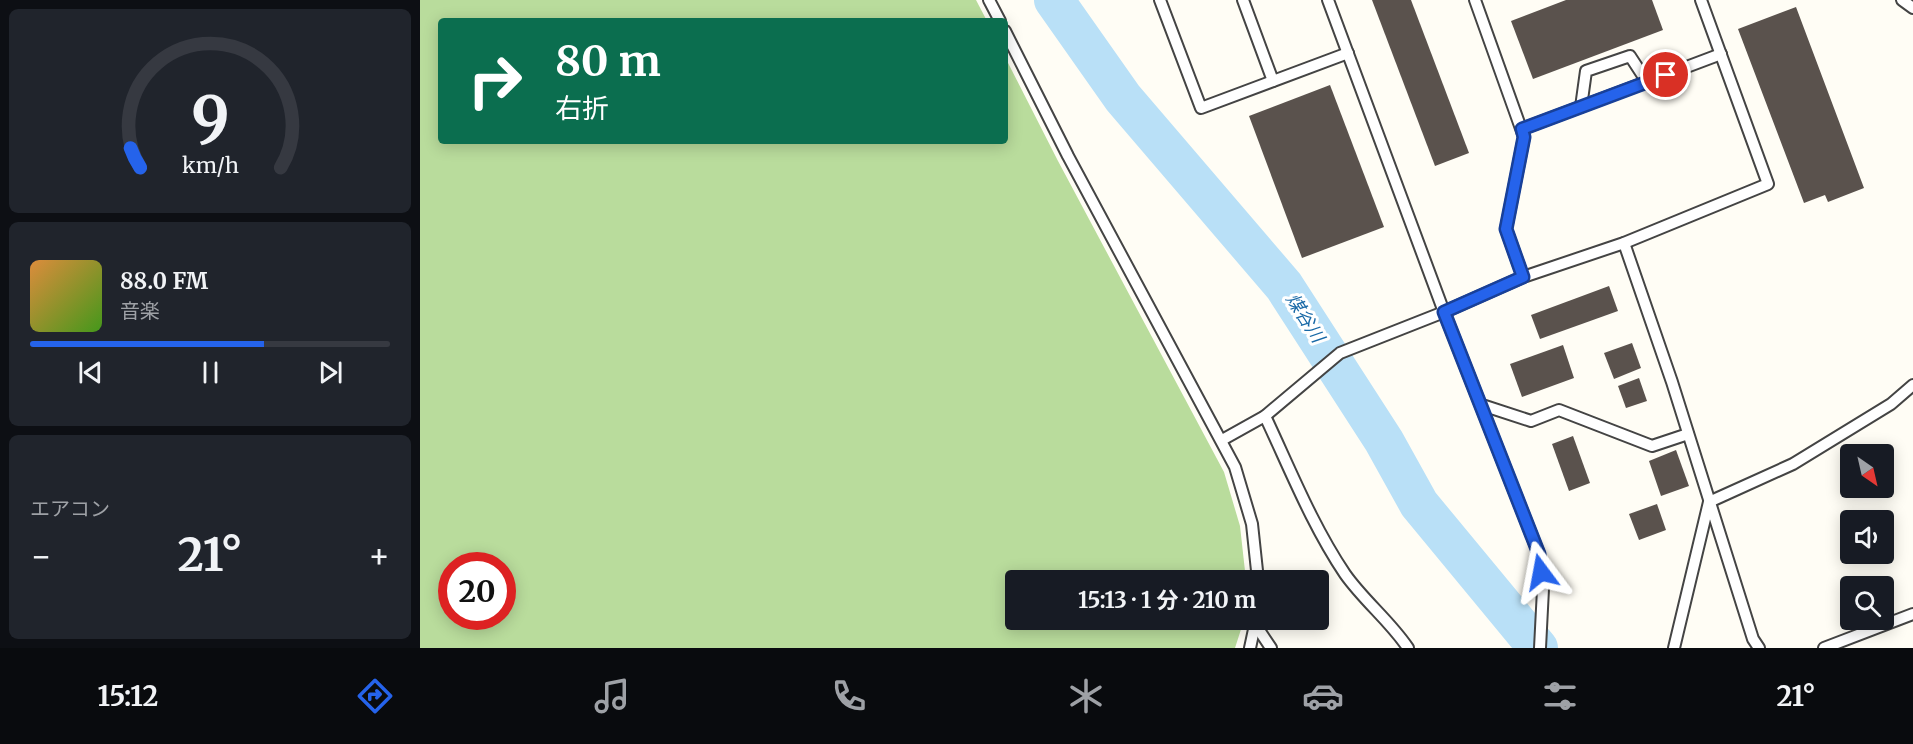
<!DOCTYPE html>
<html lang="ja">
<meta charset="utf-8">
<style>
body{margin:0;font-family:Merriweather,"Noto Sans JP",serif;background:#20242c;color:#f1f3f6;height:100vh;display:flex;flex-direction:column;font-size:22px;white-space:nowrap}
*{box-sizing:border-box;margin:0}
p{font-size:20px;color:#9ea1a6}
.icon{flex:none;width:33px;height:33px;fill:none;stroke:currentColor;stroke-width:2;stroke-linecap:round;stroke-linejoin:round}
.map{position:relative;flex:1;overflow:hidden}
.side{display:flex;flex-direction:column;gap:9px;padding:9px;background:#0d0f14;width:420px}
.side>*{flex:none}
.top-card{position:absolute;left:18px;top:18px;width:570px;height:126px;border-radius:6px;box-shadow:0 3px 15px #0003;background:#0b6e4f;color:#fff;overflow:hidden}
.needle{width:39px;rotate:146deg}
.controls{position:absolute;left:1420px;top:444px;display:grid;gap:12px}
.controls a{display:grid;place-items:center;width:54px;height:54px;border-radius:6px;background:#171b24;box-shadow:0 3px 15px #0003;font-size:30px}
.speed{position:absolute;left:18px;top:552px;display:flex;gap:12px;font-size:30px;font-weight:700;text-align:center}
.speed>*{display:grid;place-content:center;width:78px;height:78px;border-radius:50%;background:#171b24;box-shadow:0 3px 15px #0003;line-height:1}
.speed .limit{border:9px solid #d22;background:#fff;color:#111}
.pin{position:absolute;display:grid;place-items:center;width:51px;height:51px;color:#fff;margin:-26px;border:3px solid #fff;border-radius:50%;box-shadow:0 2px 6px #0007}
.me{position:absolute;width:66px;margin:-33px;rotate:347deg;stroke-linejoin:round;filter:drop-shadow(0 0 4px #0008)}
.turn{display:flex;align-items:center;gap:21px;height:126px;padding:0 18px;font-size:27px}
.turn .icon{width:78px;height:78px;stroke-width:2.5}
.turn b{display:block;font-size:42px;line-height:51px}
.big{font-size:45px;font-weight:700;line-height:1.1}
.side .card{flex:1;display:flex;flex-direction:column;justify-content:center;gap:9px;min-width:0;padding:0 21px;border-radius:9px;background:#20242c}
.side .dial{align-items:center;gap:0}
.dial svg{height:156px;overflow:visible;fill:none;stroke:#363941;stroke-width:7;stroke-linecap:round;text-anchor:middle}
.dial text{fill:#f1f3f6;stroke:none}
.song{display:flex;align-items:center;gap:18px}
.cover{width:72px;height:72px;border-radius:9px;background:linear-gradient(135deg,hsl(30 70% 55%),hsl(100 70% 35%))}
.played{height:6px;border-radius:3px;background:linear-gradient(90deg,#2563eb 65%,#363941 65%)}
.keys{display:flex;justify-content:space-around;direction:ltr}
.heat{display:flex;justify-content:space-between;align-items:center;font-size:33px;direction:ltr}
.trip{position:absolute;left:585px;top:570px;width:324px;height:60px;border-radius:6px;background:#171b24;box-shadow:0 3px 15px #0003;font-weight:700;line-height:60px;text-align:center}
.menu{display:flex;height:96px;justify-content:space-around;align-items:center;background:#090b0e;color:#9ea1a6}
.menu .icon{width:42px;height:42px}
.menu .active{color:#2563eb}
.menu b{font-size:27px;color:#f1f3f6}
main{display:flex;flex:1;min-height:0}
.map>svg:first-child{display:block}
.forest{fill:#b9dc9c;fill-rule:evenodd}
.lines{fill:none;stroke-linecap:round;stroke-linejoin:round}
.river{stroke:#b9e0f7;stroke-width:40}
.building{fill:#5a524d}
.lane-casing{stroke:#444;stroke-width:14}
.lane{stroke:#fff;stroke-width:10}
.route-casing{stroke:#184099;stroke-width:15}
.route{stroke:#2563eb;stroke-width:10}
.labels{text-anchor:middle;stroke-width:6;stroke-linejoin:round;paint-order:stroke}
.water-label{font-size:18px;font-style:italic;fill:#1768a6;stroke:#fff}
</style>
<main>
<section class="side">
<div class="card dial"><svg viewBox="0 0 100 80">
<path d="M14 69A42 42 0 1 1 86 69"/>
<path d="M14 69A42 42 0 0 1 9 59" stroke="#2563eb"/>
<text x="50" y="56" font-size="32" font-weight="700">9</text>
<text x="50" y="72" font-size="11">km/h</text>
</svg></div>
<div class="card">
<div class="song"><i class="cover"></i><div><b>88.0 FM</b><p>音楽</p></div></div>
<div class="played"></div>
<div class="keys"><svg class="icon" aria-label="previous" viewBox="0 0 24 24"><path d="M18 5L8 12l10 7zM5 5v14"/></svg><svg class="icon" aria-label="pause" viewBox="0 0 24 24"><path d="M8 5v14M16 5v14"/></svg><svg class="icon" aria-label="next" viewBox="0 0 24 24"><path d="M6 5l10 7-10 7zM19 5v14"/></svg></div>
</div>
<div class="card"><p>エアコン</p>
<div class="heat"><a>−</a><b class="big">21°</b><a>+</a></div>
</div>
</section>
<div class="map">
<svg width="1493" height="648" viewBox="0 0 1493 648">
<rect width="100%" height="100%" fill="#fffdf5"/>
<!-- forest -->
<path class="forest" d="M0,0H556L567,21H21V141H585V57L638,161L804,472L820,526L826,580H596V620H824L815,648H0ZM32,566H82V616H32Z"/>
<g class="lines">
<!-- river -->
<polyline class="river" points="634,0 703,98 864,286 964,441 999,504 1118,648"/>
</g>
<!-- building -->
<g class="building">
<polygon points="952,0 991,0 1049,153 1015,166"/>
<polygon points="1146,0 1232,0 1243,30 1113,79 1091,21"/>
<polygon points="1376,7 1444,188 1408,202 1405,195 1384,203 1318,29"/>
<polygon points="910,85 964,227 882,258 829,116"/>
<polygon points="1189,286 1198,311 1120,339 1111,315"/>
<polygon points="1212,343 1221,368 1194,379 1184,353"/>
<polygon points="1143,345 1154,378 1102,397 1090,364"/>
<polygon points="1219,378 1227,401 1206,408 1198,386"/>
<polygon points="1153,436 1170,483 1149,491 1132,444"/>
<polygon points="1256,450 1269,486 1241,496 1229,461"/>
<polygon points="1237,504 1246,530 1219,540 1209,514"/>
</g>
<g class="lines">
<!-- lane casing -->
<g class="lane-casing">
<g id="lane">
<polyline points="569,0 580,21"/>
<polyline points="740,0 781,108 928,53"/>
<polyline points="823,0 853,81"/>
<polyline points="908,0 1024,312 1119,554 1123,589 1120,648"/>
<polyline points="1055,0 1104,137 1086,229 1103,277"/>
<polyline points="1482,0 1493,8"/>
<polyline points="585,31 648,156 815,467 832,524 838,580"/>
<polyline points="1161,107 1166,71 1210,56 1227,82"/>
<polyline points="1102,129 1301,54"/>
<polyline points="1204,243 1252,382 1333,639 1339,648"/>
<polyline points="1062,405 1111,421 1139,410 1232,446 1268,434"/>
<path d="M845,416C870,469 892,525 925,574C944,601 970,621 988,648"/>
<polyline points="802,440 845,416 920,353 1024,312 1103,277 1204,243 1348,184 1281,0"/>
<polyline points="835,624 851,648"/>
<polyline points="830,648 836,620"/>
<polyline points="1254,648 1289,502 1373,464 1471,404 1493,385"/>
<polyline points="1404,648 1493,614"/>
</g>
</g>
<!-- lane -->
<use href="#lane" class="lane"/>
</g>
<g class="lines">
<!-- route casing -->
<g class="route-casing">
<polyline id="route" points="1121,572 1119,554 1024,312 1103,277 1086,229 1104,137 1102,129 1246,75"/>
</g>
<!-- route -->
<use href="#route" class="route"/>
</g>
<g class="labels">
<!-- water labels -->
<g class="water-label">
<text transform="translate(885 318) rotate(57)" y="6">煤谷川</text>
</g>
</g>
</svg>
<div class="controls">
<a><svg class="needle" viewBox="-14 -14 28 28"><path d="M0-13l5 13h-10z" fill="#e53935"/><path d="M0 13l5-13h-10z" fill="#9ea1a6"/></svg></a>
<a><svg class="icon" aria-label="sound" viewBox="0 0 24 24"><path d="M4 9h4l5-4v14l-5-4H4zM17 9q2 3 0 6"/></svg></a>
<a><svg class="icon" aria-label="search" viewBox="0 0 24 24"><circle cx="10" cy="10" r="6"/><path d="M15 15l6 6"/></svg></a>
</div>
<div class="speed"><div class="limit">20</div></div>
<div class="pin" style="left:1246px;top:75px;background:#d93025"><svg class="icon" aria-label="arrive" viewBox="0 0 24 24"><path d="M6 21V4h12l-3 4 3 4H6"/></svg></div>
<svg class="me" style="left:1121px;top:572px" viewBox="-20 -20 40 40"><path d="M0-17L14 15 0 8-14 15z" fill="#2563eb" stroke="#fff" stroke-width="4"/></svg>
<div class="trip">15:13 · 1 分 · 210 m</div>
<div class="top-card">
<div class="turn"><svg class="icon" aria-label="right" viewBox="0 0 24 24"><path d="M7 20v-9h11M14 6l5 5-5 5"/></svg><div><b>80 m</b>右折</div></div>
</div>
</div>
</main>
<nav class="menu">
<b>15:12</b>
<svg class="icon active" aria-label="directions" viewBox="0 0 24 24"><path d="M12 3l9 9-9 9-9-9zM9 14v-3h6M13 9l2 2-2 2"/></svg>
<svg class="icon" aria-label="music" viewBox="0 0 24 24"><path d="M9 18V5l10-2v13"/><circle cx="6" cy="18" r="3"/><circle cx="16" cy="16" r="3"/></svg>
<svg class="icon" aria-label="phone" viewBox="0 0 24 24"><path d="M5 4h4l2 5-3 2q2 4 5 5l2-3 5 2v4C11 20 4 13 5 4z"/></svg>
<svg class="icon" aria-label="climate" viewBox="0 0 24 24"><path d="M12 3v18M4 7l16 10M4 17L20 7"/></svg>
<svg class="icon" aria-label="car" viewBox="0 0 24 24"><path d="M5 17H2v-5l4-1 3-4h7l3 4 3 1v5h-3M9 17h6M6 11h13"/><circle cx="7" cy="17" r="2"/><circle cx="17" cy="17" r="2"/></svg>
<svg class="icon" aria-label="filters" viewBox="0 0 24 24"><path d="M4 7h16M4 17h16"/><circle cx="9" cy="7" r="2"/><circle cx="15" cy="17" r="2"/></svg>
<b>21°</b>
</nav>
